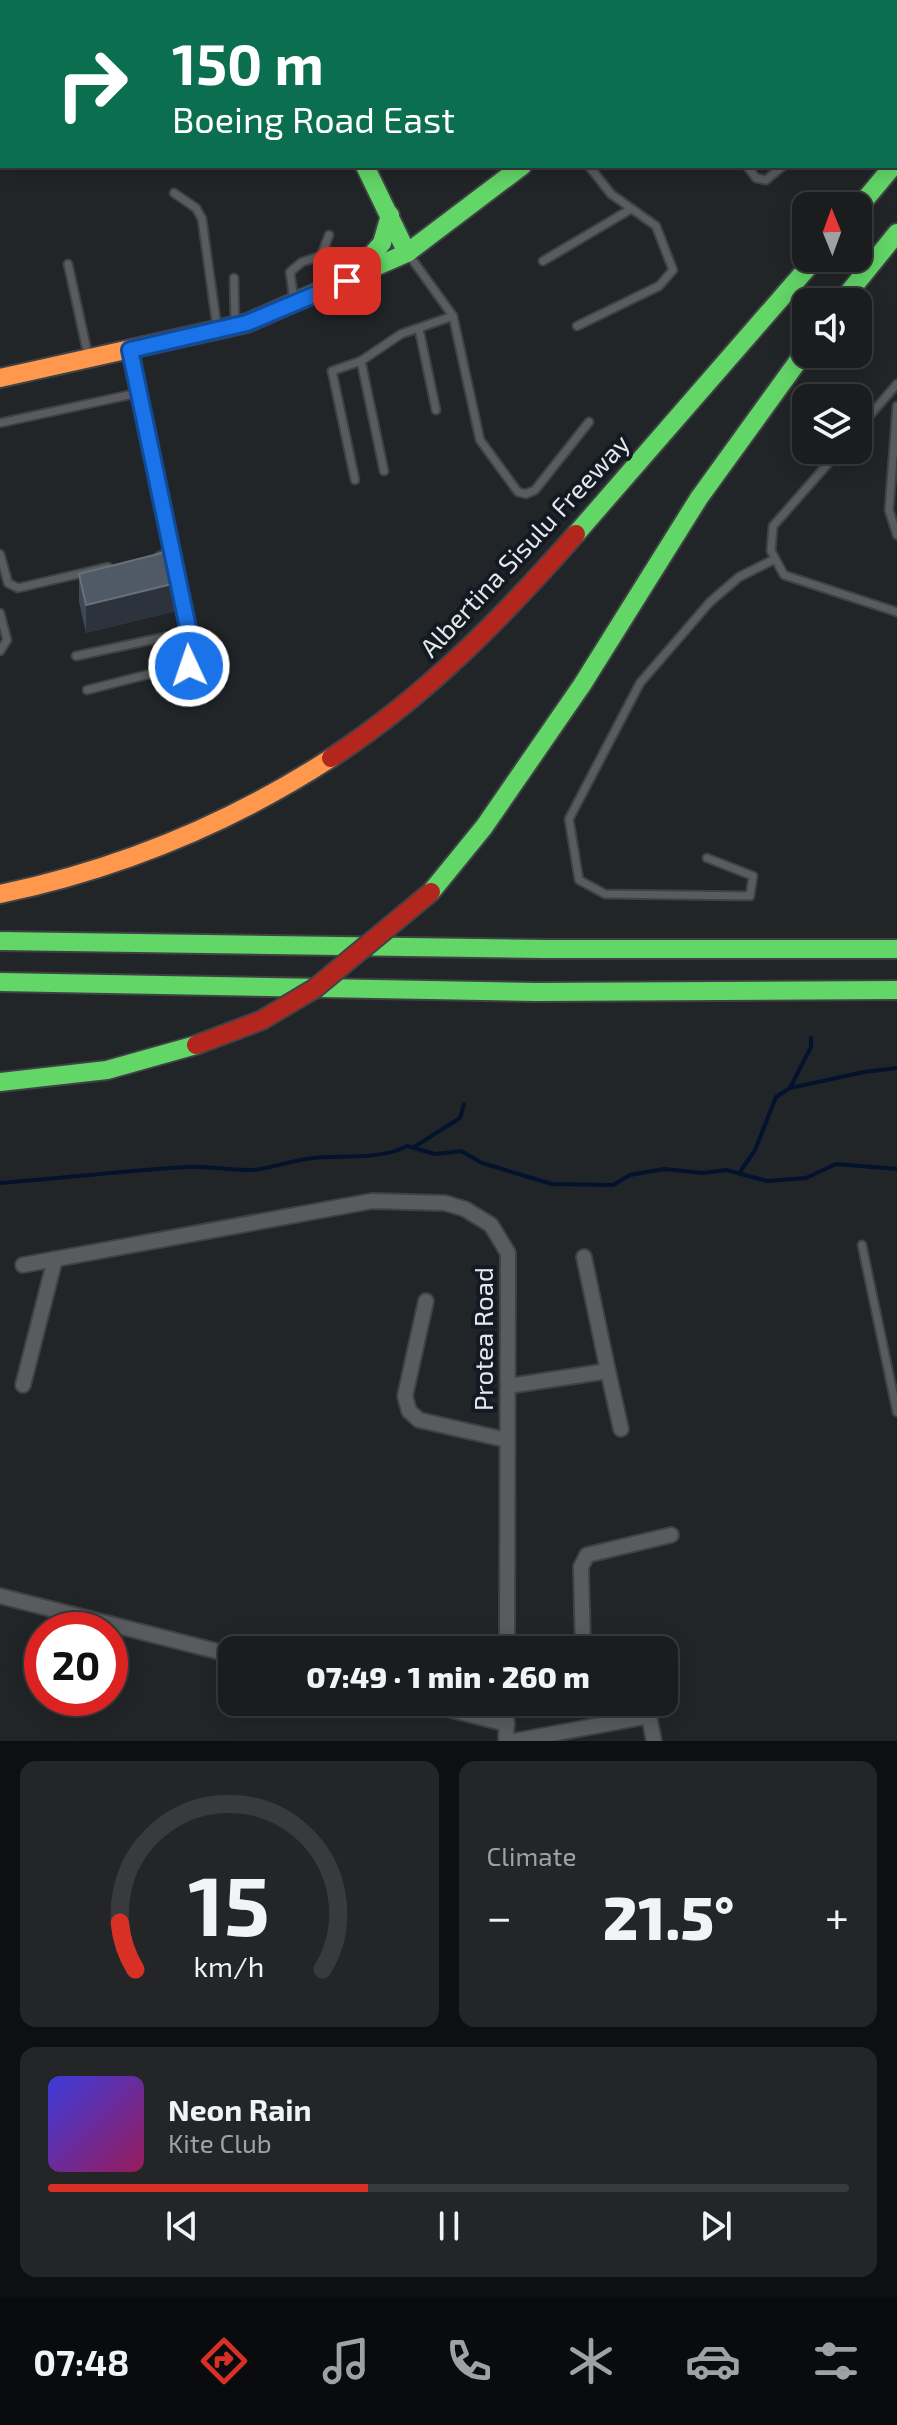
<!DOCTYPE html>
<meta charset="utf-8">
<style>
body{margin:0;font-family:"Exo 2",sans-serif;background:#232527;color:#f1f3f6;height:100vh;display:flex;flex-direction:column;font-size:30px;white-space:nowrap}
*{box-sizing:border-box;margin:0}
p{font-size:26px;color:#9fa1a4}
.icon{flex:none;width:44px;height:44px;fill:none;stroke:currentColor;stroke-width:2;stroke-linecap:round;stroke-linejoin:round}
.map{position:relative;height:1741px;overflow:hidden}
.side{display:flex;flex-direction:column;gap:20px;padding:20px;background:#0e0f10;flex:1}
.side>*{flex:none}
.banner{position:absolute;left:0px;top:0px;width:898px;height:168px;box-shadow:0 4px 20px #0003,0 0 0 2px #383a3c;background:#0b6e4f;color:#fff;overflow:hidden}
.needle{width:52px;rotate:359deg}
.controls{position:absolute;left:792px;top:192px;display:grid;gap:16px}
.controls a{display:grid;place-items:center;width:80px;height:80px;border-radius:16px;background:#1a1c1e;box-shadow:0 4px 20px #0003,0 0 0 2px #383a3c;font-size:40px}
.speed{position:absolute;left:24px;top:1612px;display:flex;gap:16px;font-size:40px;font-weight:700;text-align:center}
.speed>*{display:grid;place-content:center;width:104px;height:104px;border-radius:50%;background:#1a1c1e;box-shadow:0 4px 20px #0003,0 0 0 2px #383a3c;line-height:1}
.speed .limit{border:12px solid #d22;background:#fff;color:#111}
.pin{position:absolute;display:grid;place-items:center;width:68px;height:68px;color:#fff;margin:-34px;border-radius:16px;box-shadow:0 4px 12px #0006}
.me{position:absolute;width:88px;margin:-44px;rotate:357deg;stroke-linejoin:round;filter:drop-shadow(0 0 6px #0008)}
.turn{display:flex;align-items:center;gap:28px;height:168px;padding:0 40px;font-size:36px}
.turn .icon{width:104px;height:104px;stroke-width:2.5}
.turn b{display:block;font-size:56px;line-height:68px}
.big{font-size:60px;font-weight:800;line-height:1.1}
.side .tile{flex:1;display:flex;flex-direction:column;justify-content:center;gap:12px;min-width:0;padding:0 28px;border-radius:16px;background:#232527}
.side .dial{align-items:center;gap:0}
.dial svg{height:208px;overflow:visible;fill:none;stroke:#383a3c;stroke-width:7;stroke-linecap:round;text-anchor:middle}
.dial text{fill:#f1f3f6;stroke:none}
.song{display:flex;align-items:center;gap:24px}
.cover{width:96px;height:96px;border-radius:12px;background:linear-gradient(135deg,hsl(240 70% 55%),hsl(330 70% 35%))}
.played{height:8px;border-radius:4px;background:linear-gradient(90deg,#d93025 40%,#383a3c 40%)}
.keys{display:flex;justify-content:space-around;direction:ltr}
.heat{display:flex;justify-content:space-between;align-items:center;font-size:44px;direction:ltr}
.side .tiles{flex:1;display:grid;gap:20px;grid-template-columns:1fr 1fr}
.tile:last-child{grid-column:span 2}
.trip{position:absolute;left:218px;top:1636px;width:460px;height:80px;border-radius:16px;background:#1a1c1e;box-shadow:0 4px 20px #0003,0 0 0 2px #383a3c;font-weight:800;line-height:80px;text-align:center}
.dock{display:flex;height:128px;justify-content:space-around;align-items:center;background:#0a0b0c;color:#9fa1a4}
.dock .icon{width:56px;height:56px}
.dock .on{color:#d93025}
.dock b{font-size:36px;color:#f1f3f6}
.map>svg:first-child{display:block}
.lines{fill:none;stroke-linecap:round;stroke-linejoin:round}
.stream{stroke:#03132d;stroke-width:4}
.lane-casing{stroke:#3f4245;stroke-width:11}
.street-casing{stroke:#3f4245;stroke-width:18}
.fast-casing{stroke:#3f4245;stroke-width:22}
.slow-casing{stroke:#3f4245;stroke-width:22}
.jam-casing{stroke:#3f4245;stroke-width:22}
.lane{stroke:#595b5e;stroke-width:7}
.street{stroke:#595b5e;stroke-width:14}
.fast{stroke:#63d668;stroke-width:18}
.slow{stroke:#ff974d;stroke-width:18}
.jam{stroke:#b3261e;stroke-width:18}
.jam-bridge-casing{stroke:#3f4245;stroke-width:22;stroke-linecap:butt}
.jam-bridge{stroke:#b3261e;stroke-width:18}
.wall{fill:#3e4955}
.shaded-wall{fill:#2c333c}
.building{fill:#505a66;stroke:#67707b;stroke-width:2}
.route-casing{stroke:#114b97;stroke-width:20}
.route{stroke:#1a73e8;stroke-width:14}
.labels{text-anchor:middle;stroke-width:8;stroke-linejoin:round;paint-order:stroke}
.street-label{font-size:26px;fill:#e4e8ed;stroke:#141a22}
</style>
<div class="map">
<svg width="897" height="1741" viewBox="0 0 897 1741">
<rect width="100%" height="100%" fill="#222528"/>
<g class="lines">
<!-- stream -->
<g class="stream">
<polyline points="790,1088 811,1047 811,1038"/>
<polyline points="414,1147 460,1118 464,1104"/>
<polyline points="740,1172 755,1150 776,1097 790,1088 864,1072 897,1068"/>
<path d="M0,1183C62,1178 123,1171 185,1167C207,1165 230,1171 252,1170C273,1168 293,1160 313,1158C342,1155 382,1160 407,1146L435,1154L461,1151L482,1163L552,1184L613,1185L630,1175L664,1169L703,1173L726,1170L767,1181L806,1178L836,1164L897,1169"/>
</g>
<!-- lane casing -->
<g class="lane-casing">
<g id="lane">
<polyline points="688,0 690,2"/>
<polyline points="773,0 774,2"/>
<polyline points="896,60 897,59"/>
<polyline points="747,166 756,178 766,180 783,166"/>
<polyline points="174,193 196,208 202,219 217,327"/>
<polyline points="409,255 453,316 480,440 518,492 526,494 535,490 589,422"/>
<polyline points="543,261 631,209"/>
<polyline points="68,264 88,355"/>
<polyline points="234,278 235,323"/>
<polyline points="294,301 290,272 302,262 321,256 329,235"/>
<polyline points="577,326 659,286 673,270 656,226 611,194 589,166"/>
<polyline points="419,329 436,410"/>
<polyline points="130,350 170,553 159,556"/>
<polyline points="361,361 384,471"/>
<polyline points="897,406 889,510 897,535"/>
<polyline points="0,423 138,393"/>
<polyline points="858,429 897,384"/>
<polyline points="840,450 773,526 771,551 784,575 897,612"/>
<polyline points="355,480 332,371 361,361 401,334 453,316"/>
<polyline points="0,554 8,583 18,588 108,567"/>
<polyline points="0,613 7,640 0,651"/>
<polyline points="76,656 188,632"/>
<polyline points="87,690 193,663 170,553"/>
<polyline points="707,858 753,876 750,896 605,894 579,880 569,819 640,683 710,602 739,577 773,560"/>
<polyline points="862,1245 897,1412"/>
</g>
</g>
<!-- street casing -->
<g class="street-casing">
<g id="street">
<polyline points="6,0 7,2"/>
<polyline points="191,2 195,0"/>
<polyline points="0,85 2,84"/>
<polyline points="23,1265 372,1201 445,1203 465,1209 491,1225 508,1253 507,1650"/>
<polyline points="426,1301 405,1396 409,1411 419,1420 507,1440"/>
<polyline points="608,1371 621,1429"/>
<polyline points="23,1385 55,1259"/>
<polyline points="508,1386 608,1371 584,1257"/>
<polyline points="0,1596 232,1655"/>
<polyline points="583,1650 581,1567 587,1555 671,1535"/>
<polyline points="420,1702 507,1724"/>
<polyline points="646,1702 654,1741"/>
<polyline points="506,1741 507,1702"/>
<polyline points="514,1741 649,1716"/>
</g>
</g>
<!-- fast casing -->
<g class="fast-casing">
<g id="fast">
<polyline points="274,0 275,2"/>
<polyline points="740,2 742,0"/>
<polyline points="365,166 407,253"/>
<polyline points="858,208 893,166"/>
<polyline points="358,271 382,243 390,215"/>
<polyline points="297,301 407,253 522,166"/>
<polyline points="841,302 897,233"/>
<polyline points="576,534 816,258"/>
<polyline points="431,892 484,827 582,685 699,498 806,350"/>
<polyline points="0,941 545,949 897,949"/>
<polyline points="0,982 536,992 897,990"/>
<polyline points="0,1082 107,1070 196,1045"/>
</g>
</g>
<!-- slow casing -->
<g class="slow-casing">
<g id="slow">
<polyline points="0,378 247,323 297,301"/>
<path d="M0,894C119,869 229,824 331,758"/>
</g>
</g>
<!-- jam casing -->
<g class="jam-casing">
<path id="jam" d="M331,758C426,696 501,619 576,534"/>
</g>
<!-- lane -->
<use href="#lane" class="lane"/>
<!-- street -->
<use href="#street" class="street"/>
<!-- fast -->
<use href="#fast" class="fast"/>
<!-- slow -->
<use href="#slow" class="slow"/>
<!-- jam -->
<use href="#jam" class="jam"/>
<!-- jam-bridge casing -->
<g class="jam-bridge-casing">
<polyline id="jam-bridge" points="196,1045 262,1020 314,989 431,892"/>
</g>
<!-- jam-bridge -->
<use href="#jam-bridge" class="jam-bridge"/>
</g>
<!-- wall -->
<polygon class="wall" points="79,574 176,611 86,633 79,602"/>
<!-- shaded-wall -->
<polygon class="shaded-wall" points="176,583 176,611 86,633 86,605"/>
<!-- building -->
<polygon class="building" points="166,552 176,583 86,605 79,574"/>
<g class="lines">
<!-- route casing -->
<g class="route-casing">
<polyline id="route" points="189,666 194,657 130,350 247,323 347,281"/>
</g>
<!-- route -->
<use href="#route" class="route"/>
</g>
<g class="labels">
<!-- street labels -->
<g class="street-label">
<text transform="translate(525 546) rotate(-47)" y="9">Albertina Sisulu Freeway</text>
<text transform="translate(484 1339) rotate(-90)" y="9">Protea Road</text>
</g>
</g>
</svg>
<div class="controls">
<a><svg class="needle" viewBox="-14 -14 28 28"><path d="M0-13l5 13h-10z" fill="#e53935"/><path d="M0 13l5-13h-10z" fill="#9fa1a4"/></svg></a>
<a><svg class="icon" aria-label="sound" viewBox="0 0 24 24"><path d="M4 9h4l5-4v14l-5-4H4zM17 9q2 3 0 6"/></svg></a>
<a><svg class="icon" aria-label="layers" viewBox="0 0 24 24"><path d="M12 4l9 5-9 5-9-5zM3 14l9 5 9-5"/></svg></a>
</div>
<div class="speed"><div class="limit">20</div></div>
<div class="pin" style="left:347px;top:281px;background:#d93025"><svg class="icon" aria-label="arrive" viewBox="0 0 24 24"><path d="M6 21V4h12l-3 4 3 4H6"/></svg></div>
<svg class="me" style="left:189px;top:666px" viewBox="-20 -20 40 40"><circle r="17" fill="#1a73e8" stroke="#fff" stroke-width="3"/><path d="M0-11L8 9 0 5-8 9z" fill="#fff"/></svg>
<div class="trip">07:49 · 1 min · 260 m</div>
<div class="banner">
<div class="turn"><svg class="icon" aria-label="right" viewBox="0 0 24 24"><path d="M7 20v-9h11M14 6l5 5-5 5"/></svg><div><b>150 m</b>Boeing Road East</div></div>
</div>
</div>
<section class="side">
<div class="tiles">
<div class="tile dial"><svg viewBox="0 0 100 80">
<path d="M14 69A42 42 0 1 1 86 69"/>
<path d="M14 69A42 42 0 0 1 8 51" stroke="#d93025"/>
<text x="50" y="56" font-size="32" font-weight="700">15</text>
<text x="50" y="72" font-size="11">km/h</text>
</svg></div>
<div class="tile"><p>Climate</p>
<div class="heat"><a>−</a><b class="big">21.5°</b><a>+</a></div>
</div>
<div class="tile">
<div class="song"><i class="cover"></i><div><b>Neon Rain</b><p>Kite Club</p></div></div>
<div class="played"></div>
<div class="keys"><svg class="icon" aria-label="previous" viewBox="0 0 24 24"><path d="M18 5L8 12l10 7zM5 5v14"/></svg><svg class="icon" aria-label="pause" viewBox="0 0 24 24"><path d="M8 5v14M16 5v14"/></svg><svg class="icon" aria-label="next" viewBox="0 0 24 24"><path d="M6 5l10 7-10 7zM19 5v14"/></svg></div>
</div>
</div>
</section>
<nav class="dock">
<b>07:48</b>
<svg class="icon on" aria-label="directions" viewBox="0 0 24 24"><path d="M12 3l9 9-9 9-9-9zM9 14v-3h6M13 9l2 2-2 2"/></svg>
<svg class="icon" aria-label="music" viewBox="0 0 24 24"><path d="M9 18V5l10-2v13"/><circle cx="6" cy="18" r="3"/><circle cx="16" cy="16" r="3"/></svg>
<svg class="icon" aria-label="phone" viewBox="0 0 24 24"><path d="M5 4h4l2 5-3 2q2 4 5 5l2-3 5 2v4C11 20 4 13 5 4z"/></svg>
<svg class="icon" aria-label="climate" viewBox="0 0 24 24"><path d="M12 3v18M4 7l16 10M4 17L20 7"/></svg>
<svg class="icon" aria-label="car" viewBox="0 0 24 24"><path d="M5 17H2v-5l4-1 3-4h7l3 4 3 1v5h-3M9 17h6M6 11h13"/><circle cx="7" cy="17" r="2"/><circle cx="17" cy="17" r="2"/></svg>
<svg class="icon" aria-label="filters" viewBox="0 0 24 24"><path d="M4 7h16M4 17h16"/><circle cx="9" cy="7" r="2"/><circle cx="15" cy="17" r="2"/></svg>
</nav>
